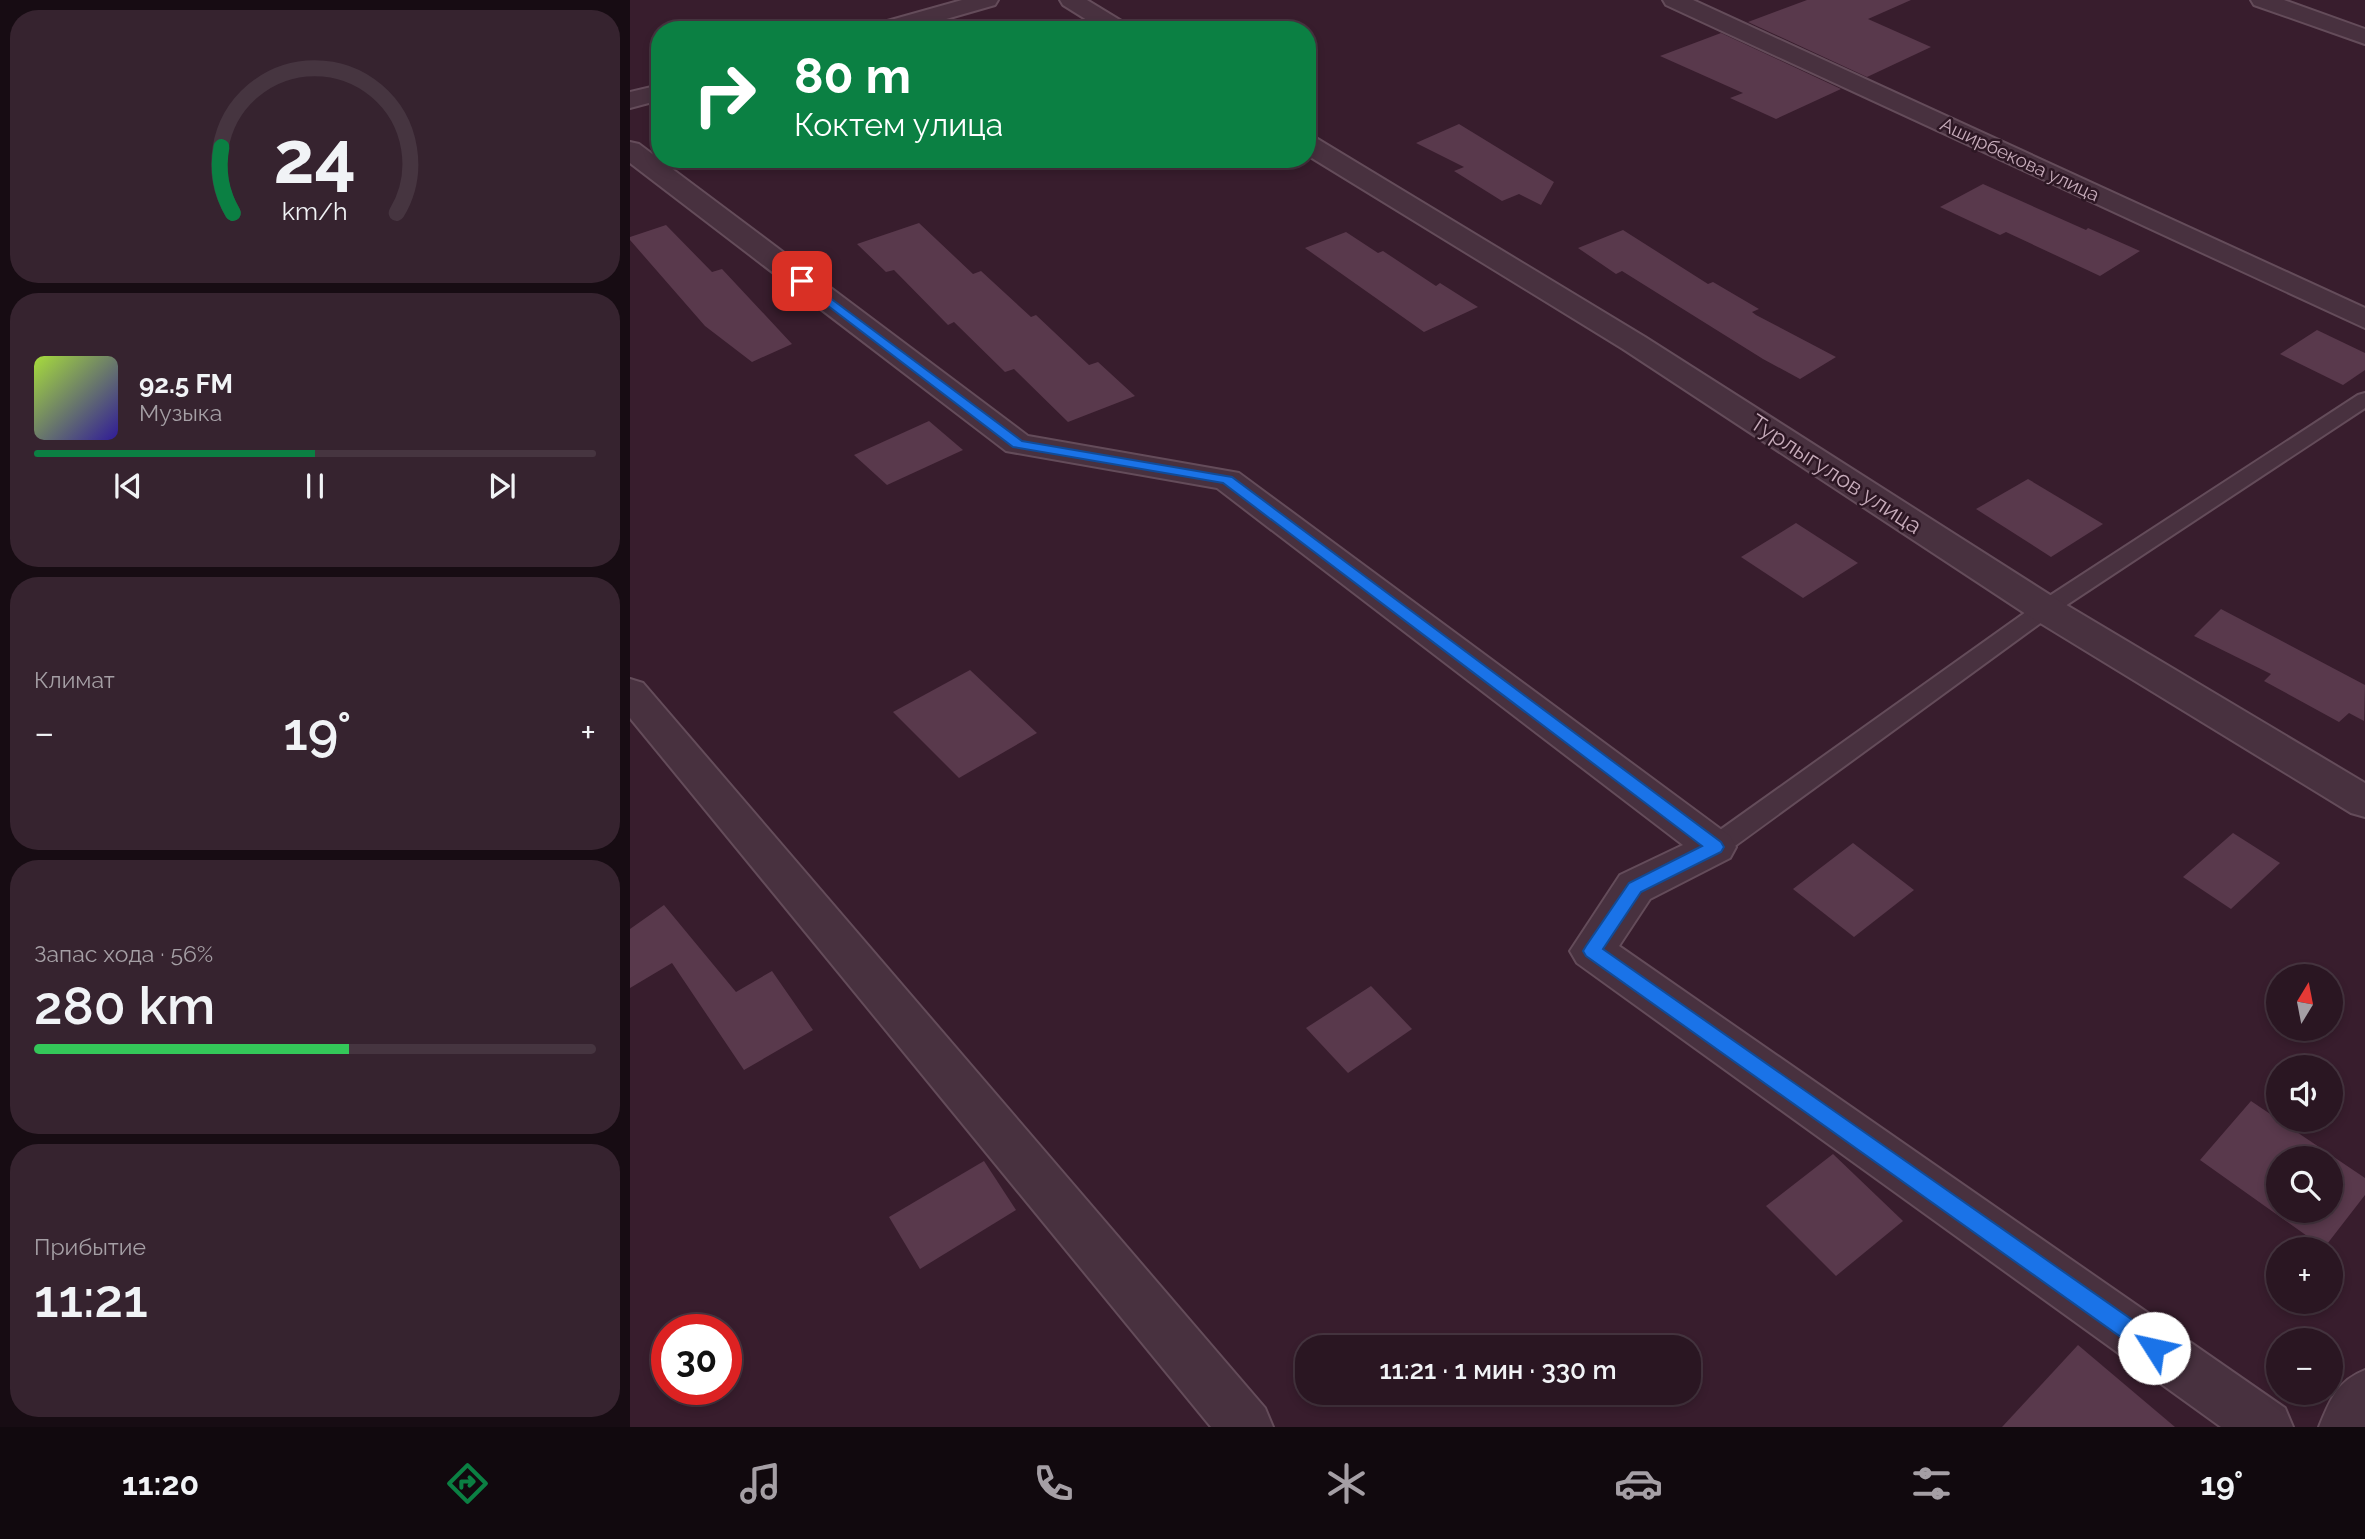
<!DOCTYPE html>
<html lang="ru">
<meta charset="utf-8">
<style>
body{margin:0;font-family:Raleway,sans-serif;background:#36232f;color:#f1f3f6;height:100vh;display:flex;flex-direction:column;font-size:26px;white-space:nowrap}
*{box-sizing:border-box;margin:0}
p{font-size:23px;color:#a59fa5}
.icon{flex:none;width:38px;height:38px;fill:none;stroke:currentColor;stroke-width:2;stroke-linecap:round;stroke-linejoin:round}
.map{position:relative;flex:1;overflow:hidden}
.panel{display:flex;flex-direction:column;gap:10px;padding:10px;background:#170c13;width:630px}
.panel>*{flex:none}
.top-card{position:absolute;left:21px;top:21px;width:665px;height:147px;border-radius:28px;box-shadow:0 4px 10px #0003,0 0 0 2px #463540;background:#0b8043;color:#fff;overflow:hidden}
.needle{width:46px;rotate:10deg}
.buttons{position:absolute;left:1636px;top:964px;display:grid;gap:14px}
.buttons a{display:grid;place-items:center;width:77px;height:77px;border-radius:50%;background:#2a1622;box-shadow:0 4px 10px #0003,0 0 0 2px #463540;font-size:35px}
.speed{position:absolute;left:21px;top:1314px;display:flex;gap:14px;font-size:35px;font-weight:700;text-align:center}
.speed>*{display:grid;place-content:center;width:91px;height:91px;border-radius:50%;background:#2a1622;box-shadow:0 4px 10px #0003,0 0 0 2px #463540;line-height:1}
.speed .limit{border:10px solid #d22;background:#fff;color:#111}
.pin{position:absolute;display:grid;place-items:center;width:60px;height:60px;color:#fff;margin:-30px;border-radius:14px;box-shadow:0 4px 10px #0006}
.me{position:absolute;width:77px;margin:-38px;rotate:305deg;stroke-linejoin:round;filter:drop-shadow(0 0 5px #0008)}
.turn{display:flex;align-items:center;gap:24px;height:147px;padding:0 28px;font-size:32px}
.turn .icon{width:91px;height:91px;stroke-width:2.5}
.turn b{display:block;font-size:49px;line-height:60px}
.big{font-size:52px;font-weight:600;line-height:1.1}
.panel .tile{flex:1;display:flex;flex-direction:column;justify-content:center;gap:10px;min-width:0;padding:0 24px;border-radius:28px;background:#36232f}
.panel .dial{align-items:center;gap:0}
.dial svg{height:182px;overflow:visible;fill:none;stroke:#463540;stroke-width:7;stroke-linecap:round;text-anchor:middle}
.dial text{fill:#f1f3f6;stroke:none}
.song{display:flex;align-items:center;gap:21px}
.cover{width:84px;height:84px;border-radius:10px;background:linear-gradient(135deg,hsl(80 70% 55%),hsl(250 70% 35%))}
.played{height:7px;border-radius:4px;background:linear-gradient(90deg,#0b8043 50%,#463540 50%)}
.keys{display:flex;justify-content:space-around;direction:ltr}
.heat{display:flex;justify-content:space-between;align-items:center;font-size:38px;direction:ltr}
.charge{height:10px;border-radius:5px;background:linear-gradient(90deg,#34c759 56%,#463540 0)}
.trip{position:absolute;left:665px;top:1335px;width:406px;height:70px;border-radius:28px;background:#2a1622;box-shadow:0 4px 10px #0003,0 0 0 2px #463540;font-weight:600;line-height:70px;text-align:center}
.menu{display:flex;height:112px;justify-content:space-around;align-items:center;background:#11090e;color:#a59fa5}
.menu .icon{width:49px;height:49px}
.menu .on{color:#0b8043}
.menu b{font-size:32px;color:#f1f3f6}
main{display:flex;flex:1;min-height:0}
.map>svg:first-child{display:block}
.building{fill:#59394c;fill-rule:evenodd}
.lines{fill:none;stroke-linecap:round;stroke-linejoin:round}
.service-casing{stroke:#644c5a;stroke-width:4}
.minor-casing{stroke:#644c5a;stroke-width:4}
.service{fill:#48313f;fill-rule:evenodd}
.minor{fill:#48313f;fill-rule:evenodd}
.route{fill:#1a73e8;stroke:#114b97;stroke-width:2}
.labels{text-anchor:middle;stroke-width:5;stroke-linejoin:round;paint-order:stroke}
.far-street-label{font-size:19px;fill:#c6abba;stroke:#2d1724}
.street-label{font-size:23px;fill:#c6abba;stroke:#2d1724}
</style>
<main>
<section class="panel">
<div class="tile dial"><svg viewBox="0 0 100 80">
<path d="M14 69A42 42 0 1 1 86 69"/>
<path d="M14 69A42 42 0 0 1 9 40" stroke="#0b8043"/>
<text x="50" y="56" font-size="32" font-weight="700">24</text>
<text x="50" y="72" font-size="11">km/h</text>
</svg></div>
<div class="tile">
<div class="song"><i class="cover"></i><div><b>92.5 FM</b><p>Музыка</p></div></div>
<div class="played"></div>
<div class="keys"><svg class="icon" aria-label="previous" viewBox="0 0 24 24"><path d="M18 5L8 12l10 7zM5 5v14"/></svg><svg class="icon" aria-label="pause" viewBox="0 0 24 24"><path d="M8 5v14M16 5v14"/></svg><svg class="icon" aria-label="next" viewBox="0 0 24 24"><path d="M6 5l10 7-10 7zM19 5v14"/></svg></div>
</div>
<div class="tile"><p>Климат</p>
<div class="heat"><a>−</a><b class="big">19°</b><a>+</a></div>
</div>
<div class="tile"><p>Запас хода · 56%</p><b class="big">280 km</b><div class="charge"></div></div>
<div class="tile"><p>Прибытие</p><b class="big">11:21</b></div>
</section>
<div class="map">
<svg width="1735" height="1427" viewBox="0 0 1735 1427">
<rect width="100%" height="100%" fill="#381d2d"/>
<!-- building -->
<g class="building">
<polygon points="1177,0 1281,0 1238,19 1301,47 1237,77 1118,22"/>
<polygon points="1091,33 1211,89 1146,119 1100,98 1113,93 1030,56"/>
<polygon points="829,124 924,182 911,205 889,194 872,201 824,171 834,167 786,143"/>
<polygon points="1353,184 1456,230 1458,228 1510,251 1470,276 1376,232 1370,235 1310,207"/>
<polygon points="289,223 343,274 351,271 401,317 406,315 459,365 468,362 505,396 438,422 384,369 375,372 324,322 318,325 264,270 256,272 227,244"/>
<polygon points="36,225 82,272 92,269 162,344 122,362 75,326 0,240 0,237"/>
<polygon points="993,230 1078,284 1083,282 1129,309 1122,312 1126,315 1206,357 1170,379 1133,359 992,271 986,274 948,248"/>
<polygon points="716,232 748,253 753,251 806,286 810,283 848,307 794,332 675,248"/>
<polygon points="1687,330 1735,353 1735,370 1713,385 1650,354"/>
<polygon points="299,421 333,450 257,485 224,455"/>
<polygon points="1398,479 1473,524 1421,557 1346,509"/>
<polygon points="1166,523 1228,563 1173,598 1111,557"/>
<polygon points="1591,609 1735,685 1734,721 1719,713 1709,722 1634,681 1641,674 1564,636"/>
<polygon points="340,670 407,733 329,778 263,712"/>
<polygon points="1603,833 1650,863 1601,909 1553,877"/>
<polygon points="1223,843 1284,890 1224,937 1163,889"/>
<polygon points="34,905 106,992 142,971 183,1030 114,1070 42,963 0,988 0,929"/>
<polygon points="741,986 782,1029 718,1073 676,1028"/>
<path d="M1621,1101L1735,1178V1195L1694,1248L1570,1160ZM1648,1158H1701V1211H1648Z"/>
<polygon points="1203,1154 1273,1221 1206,1276 1136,1206"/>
<polygon points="354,1161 386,1210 290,1269 259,1217"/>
<polygon points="1448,1345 1545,1427 1372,1427"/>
</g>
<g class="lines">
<!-- service casing -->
<g class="service-casing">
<polygon id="service" points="1735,393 1735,408 1423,614 1094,854 1085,857 1076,854 1072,847 1076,840 1407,604 1728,395"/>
</g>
<!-- minor casing -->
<g class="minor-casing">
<g id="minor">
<polygon points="332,0 368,0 365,5 278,30 239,30 243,25"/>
<polygon points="430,0 457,0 498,25 502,30 473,30 433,5"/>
<polygon points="1033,0 1063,0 1735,308 1735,328 1036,5"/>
<polygon points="1621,0 1654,0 1735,29 1735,44 1624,5"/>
<polygon points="30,85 30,100 0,108 0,92"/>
<polygon points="677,136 686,138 1015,337 1428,600 1735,783 1735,817 1721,813 1402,618 993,349 677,155"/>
<polygon points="0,142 9,144 398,436 609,473 1100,836 1106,847 1100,858 1020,899 989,946 1655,1408 1663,1427 1591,1427 947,963 940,951 990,875 1053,845 587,488 376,451 0,163"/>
<polygon points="0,679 13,683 635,1408 643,1427 581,1427 0,718"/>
<path d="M1735,1370V1427H1689C1700,1400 1707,1381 1735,1370Z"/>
</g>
</g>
<!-- service -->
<use href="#service" class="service"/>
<!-- minor -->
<use href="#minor" class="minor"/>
</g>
<!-- route -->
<polygon class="route" points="172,277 392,441 602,477 1091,842 1094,847 1091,852 1011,892 973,949 1531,1340 1535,1348 1531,1355 1524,1358 1516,1355 956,956 953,951 956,946 999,883 1072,846 593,483 383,447 168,283 166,281"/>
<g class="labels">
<!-- far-street labels -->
<g class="far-street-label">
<text transform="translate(1390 159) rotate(25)" y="7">Аширбекова улица</text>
</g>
<!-- street labels -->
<g class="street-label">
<text transform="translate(1206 474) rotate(33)" y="8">Турлыгулов улица</text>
</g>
</g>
</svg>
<div class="buttons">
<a><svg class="needle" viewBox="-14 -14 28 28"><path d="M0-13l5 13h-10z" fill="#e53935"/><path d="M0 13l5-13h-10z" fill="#a59fa5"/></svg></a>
<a><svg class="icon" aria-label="sound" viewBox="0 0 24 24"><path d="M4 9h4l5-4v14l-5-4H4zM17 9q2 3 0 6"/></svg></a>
<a><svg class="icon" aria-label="search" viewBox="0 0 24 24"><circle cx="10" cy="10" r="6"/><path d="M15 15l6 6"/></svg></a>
<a>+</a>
<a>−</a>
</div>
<div class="speed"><div class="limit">30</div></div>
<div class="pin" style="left:172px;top:281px;background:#d93025"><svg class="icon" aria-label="arrive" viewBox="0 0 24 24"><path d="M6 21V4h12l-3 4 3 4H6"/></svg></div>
<svg class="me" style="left:1524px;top:1348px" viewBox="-20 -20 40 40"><circle r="19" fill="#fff"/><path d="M0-13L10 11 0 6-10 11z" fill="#1a73e8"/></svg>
<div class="trip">11:21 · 1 мин · 330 m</div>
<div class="top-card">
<div class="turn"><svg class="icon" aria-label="right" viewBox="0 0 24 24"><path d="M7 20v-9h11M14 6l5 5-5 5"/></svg><div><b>80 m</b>Коктем улица</div></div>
</div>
</div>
</main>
<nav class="menu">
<b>11:20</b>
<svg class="icon on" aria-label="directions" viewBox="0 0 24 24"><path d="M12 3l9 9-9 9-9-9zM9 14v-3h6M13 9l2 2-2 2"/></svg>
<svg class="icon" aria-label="music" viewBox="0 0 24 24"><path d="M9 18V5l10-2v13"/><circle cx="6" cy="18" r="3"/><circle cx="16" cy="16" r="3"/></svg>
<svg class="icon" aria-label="phone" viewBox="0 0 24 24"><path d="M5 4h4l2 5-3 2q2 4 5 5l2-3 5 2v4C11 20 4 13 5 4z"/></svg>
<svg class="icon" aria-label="climate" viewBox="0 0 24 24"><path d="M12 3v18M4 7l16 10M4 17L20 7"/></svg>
<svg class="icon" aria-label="car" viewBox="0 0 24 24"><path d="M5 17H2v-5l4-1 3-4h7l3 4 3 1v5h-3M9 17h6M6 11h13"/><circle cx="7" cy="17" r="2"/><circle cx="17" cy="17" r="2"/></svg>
<svg class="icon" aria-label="filters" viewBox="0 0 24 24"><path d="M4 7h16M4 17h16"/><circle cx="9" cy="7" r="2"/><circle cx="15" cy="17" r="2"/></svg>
<b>19°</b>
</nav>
